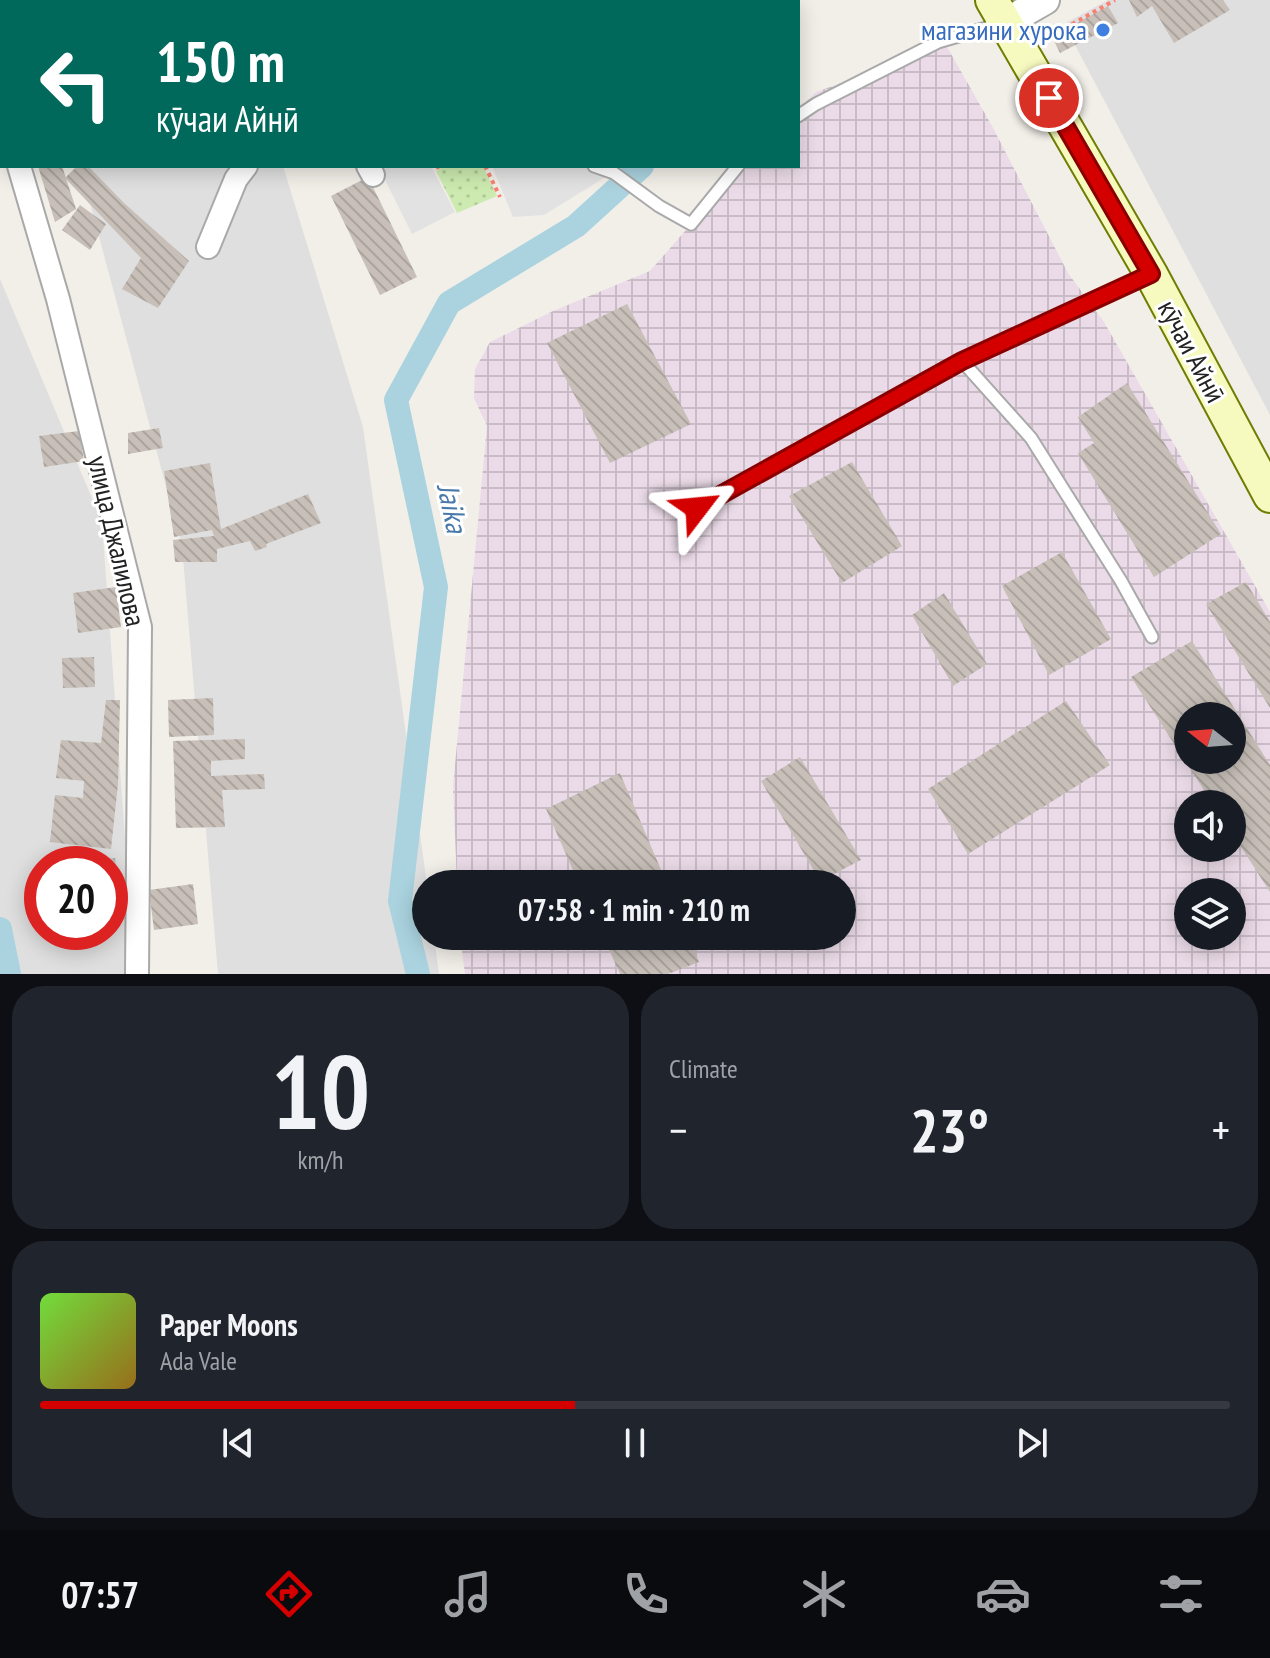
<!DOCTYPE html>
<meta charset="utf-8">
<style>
body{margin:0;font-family:"PT Sans Narrow",sans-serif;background:#20242c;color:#f1f3f6;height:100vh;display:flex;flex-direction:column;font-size:30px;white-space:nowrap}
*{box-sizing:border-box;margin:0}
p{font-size:26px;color:#9ea1a6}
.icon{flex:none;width:44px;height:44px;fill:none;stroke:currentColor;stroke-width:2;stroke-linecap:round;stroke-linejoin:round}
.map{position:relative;height:974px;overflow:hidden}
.details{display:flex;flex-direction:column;gap:12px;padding:12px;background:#0d0f14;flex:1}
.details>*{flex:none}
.top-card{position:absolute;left:0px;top:0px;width:800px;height:168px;box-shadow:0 4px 20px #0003;background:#00695c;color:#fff;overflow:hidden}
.needle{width:52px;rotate:287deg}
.buttons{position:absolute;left:1174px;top:702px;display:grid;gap:16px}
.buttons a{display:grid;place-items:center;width:72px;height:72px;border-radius:50%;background:#171b24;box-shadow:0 4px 20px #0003;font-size:40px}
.speed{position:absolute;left:24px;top:846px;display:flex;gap:16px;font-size:40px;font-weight:700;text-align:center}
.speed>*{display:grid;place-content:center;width:104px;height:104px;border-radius:50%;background:#171b24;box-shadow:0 4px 20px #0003;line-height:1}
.speed .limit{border:12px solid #d22;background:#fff;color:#111}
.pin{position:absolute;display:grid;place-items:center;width:68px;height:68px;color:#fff;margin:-34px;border:4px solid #fff;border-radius:50%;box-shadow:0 2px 8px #0007}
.me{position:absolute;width:88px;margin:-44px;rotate:61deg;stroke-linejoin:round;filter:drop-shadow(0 0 6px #0008)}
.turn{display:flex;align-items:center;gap:28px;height:168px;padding:0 24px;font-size:36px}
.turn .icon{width:104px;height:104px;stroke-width:2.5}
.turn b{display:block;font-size:56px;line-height:68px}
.big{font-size:60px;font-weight:600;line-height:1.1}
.details .tile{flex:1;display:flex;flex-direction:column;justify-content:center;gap:12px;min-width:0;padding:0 28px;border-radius:32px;background:#20242c}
.details .dial{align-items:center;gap:0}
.dial b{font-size:104px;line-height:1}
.song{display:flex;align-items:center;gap:24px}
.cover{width:96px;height:96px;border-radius:12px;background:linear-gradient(135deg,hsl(100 70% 55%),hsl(40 70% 35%))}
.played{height:8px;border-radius:4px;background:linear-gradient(90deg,#d40000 45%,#363941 45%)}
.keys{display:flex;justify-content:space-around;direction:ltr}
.heat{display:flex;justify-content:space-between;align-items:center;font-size:44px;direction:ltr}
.details .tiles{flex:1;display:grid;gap:12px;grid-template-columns:1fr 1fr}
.tile:last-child{grid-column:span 2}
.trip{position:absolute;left:412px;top:870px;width:444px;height:80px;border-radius:40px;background:#171b24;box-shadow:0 4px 20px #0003;font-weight:600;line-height:80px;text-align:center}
.menu{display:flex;height:128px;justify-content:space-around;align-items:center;background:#090b0e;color:#9ea1a6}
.menu .icon{width:56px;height:56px}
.menu .selected{color:#d40000}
.menu b{font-size:36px;color:#f1f3f6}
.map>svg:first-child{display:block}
.residential{fill:#e0dfdf;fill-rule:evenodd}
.industrial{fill:url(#industrial-grid);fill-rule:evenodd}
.grass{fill:url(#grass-dots)}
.parking{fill:#e2e2e2}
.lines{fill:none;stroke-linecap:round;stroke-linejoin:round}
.canal{stroke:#aad3df;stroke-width:24}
.building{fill:url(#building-back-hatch);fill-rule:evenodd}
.service-casing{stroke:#a9a9a9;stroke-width:15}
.minor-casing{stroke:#a9a9a9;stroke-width:26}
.tertiary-casing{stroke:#a9a9a9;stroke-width:32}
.secondary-casing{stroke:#707d05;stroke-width:36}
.path{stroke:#fa8072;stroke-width:4;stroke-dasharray:4 4;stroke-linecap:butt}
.service{stroke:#fff;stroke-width:11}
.minor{stroke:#fff;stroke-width:22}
.tertiary{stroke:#fff;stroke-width:28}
.secondary{stroke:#f7fabf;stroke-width:32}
.route-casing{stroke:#8a0000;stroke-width:20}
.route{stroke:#d40000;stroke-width:14}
.shop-dot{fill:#3f7fe0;stroke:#fff;stroke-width:3}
.labels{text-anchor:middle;stroke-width:6;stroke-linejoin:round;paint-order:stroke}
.shop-label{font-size:28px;fill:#366cbe;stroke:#fff;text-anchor:end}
.street-label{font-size:28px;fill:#222;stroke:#fff}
.water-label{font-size:30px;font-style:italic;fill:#4a7aab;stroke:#fff}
</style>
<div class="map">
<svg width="1270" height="974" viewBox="0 0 1270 974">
<defs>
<pattern id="industrial-grid" width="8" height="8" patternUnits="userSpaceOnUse" patternTransform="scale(2)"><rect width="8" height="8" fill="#ebdbe8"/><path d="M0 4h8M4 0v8" fill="none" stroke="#c9bcc7"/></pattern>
<pattern id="grass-dots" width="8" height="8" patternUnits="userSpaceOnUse" patternTransform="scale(2)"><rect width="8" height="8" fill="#cdebb0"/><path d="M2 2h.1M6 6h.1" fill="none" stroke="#b0c997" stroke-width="1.8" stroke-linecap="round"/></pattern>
<pattern id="building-back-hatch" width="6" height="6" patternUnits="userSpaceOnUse" patternTransform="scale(2)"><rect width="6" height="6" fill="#c7bfb8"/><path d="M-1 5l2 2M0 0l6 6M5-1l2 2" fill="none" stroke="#aba49e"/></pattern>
</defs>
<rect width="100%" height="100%" fill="#f2efe9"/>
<!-- residential -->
<g class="residential">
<polygon points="1108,0 1270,0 1270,415 1064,24"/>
<polygon points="80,166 283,166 363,427 427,884 426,936 434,936 439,974 218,974 182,546"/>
<path d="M0,279L102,522L135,974H0ZM42,864H110V932H42Z"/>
</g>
<!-- industrial -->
<path class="industrial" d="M946,45L992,126L1068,273L1104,322L1270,612V974H465L460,936H842V884H457L453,786L487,426L474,398L475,369L490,342L553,311L650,271L742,166H798V110L816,92ZM1188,716H1232V760H1188ZM1188,804H1232V848H1188ZM1188,892H1232V936H1188Z"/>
<!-- grass -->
<polygon class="grass" points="445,166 483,166 497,196 457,213 436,171"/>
<!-- parking -->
<g class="parking">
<polygon points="378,166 431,166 455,212 412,234"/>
<polygon points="492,166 620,166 620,168 544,215 513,217"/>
</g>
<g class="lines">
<!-- canal -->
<g class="canal">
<polyline points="579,0 580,2"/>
<polyline points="0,929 9,974"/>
<polyline points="418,974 400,901 436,587 396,400 449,303 576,226 642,166"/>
</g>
</g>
<!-- building -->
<g class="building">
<polygon points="1129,0 1223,0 1230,10 1174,43 1152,6 1137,17"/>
<polygon points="1108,6 1118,23 1060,53 1052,37"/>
<polygon points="38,166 62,166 76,209 55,222"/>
<polygon points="77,166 88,166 124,203 189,261 158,308 122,289 141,258 65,178"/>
<polygon points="368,177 417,277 380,295 331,196"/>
<polygon points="80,205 106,224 90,250 62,230"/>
<polygon points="627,304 691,424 610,463 547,343"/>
<polygon points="1127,383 1221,534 1154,577 1078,453 1094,443 1078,417"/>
<polygon points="159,428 163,448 128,454 128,433"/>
<polygon points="79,431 84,461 44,467 39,436"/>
<polygon points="852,462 902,546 842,583 789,496"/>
<polygon points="210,463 221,529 308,494 321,523 266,544 267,547 255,551 250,541 217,549 217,562 175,562 173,540 214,536 212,530 174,537 164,471"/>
<polygon points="1062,552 1111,639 1049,675 1002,586"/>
<polygon points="1246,582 1270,622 1270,708 1206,604"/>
<polygon points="116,587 121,627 78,633 73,593"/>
<polygon points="944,593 987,664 953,686 912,615"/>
<path d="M1192,641L1270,765V892L1232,833V804H1213L1131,677ZM1188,716H1232V760H1188Z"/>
<polygon points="94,657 95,687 63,688 62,658"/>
<polygon points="213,698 214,735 169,737 168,700"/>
<polygon points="106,700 120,700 118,784 111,849 50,842 55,795 83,798 84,781 56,778 61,740 101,743"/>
<polygon points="1066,701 1110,765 968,854 928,789"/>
<polygon points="245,739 245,759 211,761 211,776 264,774 265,789 222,790 225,827 176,828 173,741"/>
<polygon points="800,757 861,860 820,881 761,781"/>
<polygon points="620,773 667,884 579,884 546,809"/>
<polygon points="115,858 120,898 110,899 110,864 85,864 85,862"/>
<polygon points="193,884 198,924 154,930 149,890"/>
<polygon points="603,936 689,936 699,962 668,974 620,974"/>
</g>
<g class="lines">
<!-- service casing -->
<g class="service-casing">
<g id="service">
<polyline points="798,116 816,104 938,42 1000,24"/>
<polyline points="594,166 614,173 659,206 691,224 738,166"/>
<polyline points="962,361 1031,438 1121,581 1152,637"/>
<polyline points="697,508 962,361 1147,276"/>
</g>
</g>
<!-- minor casing -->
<g class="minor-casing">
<g id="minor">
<polyline points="276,0 277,2"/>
<polyline points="0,104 2,111"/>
<polyline points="19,166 58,299 140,627 137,974"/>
<polyline points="368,166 373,175"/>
<polyline points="208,247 236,179 246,166"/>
</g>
</g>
<!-- tertiary casing -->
<g class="tertiary-casing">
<polyline id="tertiary" points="1005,23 1045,0"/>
</g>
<!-- secondary casing -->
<g class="secondary-casing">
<polyline id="secondary" points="992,0 1151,274 1270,496"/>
</g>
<!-- path -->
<g class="path">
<polyline points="1044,40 1115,0"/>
<polyline points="485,166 500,197"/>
<polyline points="436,168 440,166"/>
</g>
<!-- service -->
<use href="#service" class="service"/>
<!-- minor -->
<use href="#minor" class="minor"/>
<!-- tertiary -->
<use href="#tertiary" class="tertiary"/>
<!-- secondary -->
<use href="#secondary" class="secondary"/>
</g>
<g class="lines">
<!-- route casing -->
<g class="route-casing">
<polyline id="route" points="697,508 962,361 1151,274 1049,98"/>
</g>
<!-- route -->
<use href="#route" class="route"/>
</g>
<!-- markers -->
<circle class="shop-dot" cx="1103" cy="30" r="8"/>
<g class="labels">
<!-- shop labels -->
<g class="shop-label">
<text x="1087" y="40">магазини хурока</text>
</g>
<!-- street labels -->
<g class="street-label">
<text transform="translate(1192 351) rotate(62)" y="10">кӯчаи Айнӣ</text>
<text transform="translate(117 541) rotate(77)" y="10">улица Джалилова</text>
</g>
<!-- water labels -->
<g class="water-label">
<text transform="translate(452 508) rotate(78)" y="10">Jaika</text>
</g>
</g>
</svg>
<div class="buttons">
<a><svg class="needle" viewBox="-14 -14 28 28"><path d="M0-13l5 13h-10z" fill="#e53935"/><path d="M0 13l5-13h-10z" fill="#9ea1a6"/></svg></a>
<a><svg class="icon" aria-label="sound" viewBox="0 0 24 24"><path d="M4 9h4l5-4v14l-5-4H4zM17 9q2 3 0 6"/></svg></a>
<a><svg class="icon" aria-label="layers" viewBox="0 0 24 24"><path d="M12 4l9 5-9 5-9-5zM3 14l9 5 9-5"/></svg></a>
</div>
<div class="speed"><div class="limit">20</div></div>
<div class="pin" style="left:1049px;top:98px;background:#d93025"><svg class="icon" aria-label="arrive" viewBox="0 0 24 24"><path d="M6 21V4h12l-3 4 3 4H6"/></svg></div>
<svg class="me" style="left:697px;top:508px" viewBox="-20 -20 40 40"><path d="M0-17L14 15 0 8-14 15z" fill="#d40000" stroke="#fff" stroke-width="4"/></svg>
<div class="trip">07:58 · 1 min · 210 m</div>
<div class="top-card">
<div class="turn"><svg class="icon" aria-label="left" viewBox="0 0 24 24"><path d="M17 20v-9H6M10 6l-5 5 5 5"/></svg><div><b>150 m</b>кӯчаи Айнӣ</div></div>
</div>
</div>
<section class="details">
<div class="tiles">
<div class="tile dial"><b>10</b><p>km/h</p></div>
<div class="tile"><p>Climate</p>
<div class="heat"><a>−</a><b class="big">23°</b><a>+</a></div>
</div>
<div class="tile">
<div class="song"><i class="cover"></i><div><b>Paper Moons</b><p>Ada Vale</p></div></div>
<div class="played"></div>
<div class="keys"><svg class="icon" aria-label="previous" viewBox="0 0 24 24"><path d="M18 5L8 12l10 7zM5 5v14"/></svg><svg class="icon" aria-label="pause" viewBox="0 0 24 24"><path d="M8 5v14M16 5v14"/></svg><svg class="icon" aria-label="next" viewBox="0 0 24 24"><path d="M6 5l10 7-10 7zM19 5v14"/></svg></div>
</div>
</div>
</section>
<nav class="menu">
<b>07:57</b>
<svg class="icon selected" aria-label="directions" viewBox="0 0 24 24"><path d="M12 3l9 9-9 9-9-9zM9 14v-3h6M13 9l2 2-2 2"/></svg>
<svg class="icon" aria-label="music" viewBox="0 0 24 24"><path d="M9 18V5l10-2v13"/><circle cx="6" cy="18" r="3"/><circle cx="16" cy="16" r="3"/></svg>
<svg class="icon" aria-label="phone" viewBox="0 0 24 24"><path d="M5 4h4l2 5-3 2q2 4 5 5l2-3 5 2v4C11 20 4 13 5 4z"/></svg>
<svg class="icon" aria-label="climate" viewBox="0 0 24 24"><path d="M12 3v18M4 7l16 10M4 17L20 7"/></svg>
<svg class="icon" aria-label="car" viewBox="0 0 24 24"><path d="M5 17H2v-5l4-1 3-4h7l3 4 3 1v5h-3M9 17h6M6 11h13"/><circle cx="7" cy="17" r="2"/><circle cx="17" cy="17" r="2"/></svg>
<svg class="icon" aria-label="filters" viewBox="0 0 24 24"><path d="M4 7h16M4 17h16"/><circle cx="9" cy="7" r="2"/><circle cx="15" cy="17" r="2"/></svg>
</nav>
